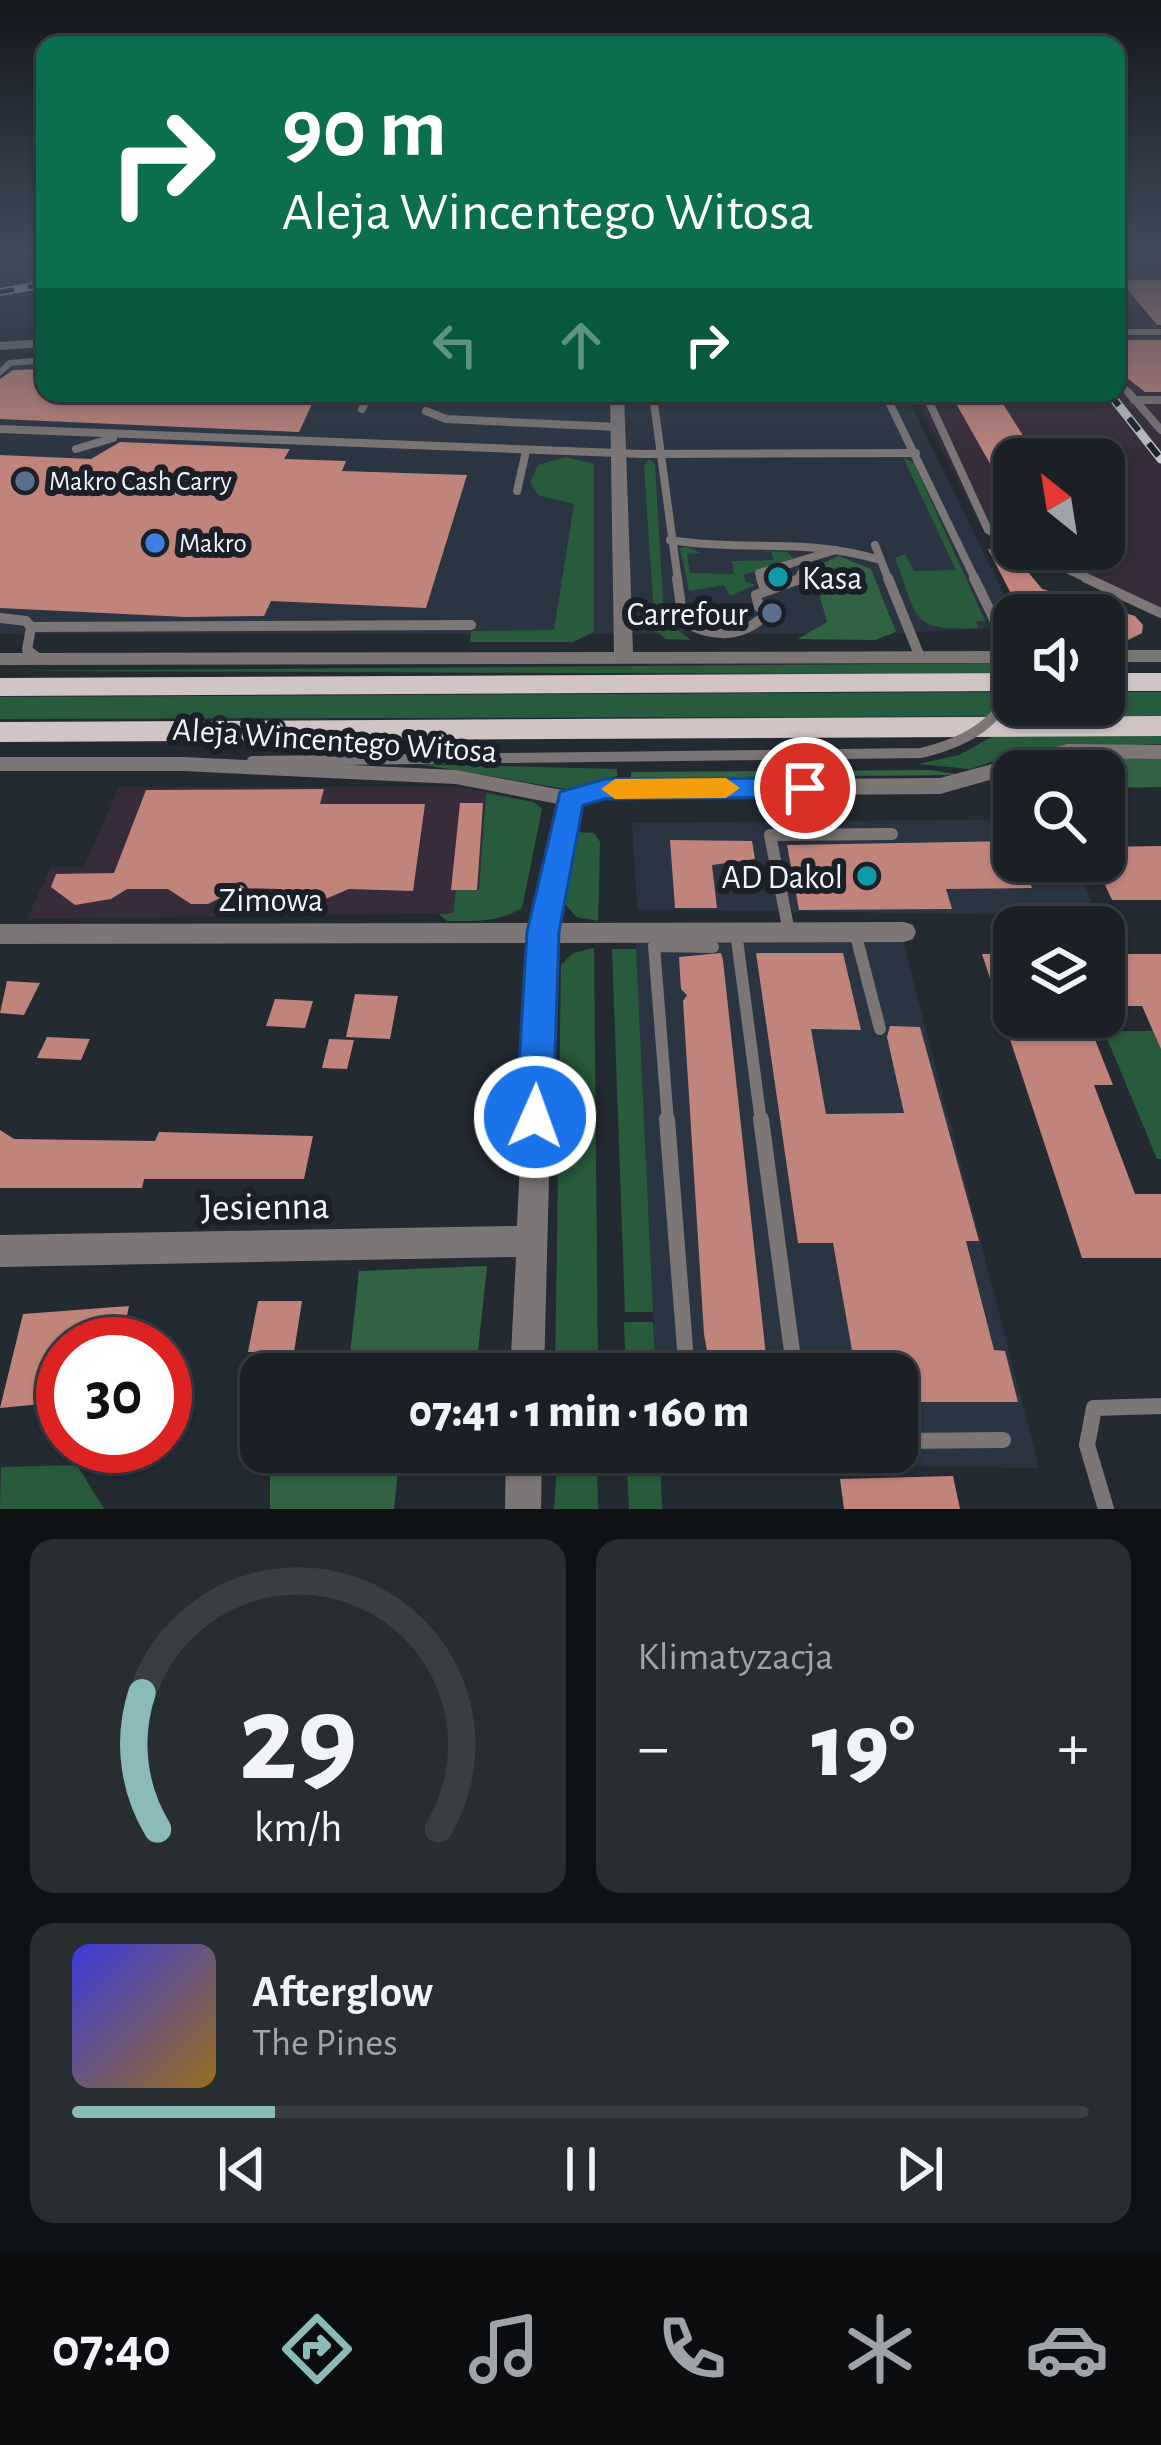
<!DOCTYPE html>
<html lang="pl">
<meta charset="utf-8">
<style>
body{margin:0;font-family:"Alegreya Sans",sans-serif;background:#282d32;color:#f1f3f6;height:100vh;display:flex;flex-direction:column;font-size:45px;white-space:nowrap}
*{box-sizing:border-box;margin:0}
p{font-size:39px;color:#a0a3a7}
.icon{flex:none;width:66px;height:66px;fill:none;stroke:currentColor;stroke-width:2;stroke-linecap:round;stroke-linejoin:round}
.map{position:relative;height:1509px;overflow:hidden}
.side{display:flex;flex-direction:column;gap:30px;padding:30px;background:#0f1215;flex:1}
.side>*{flex:none}
.top-card{position:absolute;left:36px;top:36px;width:1089px;height:366px;border-radius:24px;box-shadow:0 3px 9px #0004,0 0 0 3px #393e43;background:#0b6e4f;color:#fff;overflow:hidden}
.needle{width:78px;rotate:330deg}
.tools{position:absolute;left:993px;top:438px;display:grid;gap:24px}
.tools a{display:grid;place-items:center;width:132px;height:132px;border-radius:24px;background:#1b2026;box-shadow:0 3px 9px #0004,0 0 0 3px #393e43;font-size:60px}
.speed{position:absolute;left:36px;top:1317px;display:flex;gap:24px;font-size:60px;font-weight:700;text-align:center}
.speed>*{display:grid;place-content:center;width:156px;height:156px;border-radius:50%;background:#1b2026;box-shadow:0 3px 9px #0004,0 0 0 3px #393e43;line-height:1}
.speed .limit{border:18px solid #d22;background:#fff;color:#111}
.pin{position:absolute;display:grid;place-items:center;width:102px;height:102px;color:#fff;margin:-51px;border:6px solid #fff;border-radius:50%;box-shadow:0 3px 12px #0007}
.me{position:absolute;width:132px;margin:-66px;rotate:2deg;stroke-linejoin:round;filter:drop-shadow(0 0 9px #0008)}
.turn{display:flex;align-items:center;gap:42px;height:252px;padding:0 48px;font-size:54px}
.turn .icon{width:156px;height:156px;stroke-width:2.5}
.turn b{display:block;font-size:84px;line-height:102px}
.lanes{display:flex;align-items:center;height:114px;padding:0 48px;background:#0003;justify-content:center;gap:60px;direction:ltr}
.lanes .off{opacity:.35}
.big{font-size:90px;font-weight:800;line-height:1.1}
.side .tile{flex:1;display:flex;flex-direction:column;justify-content:center;gap:18px;min-width:0;padding:0 42px;border-radius:24px;background:#282d32}
.side .dial{align-items:center;gap:0}
.dial svg{height:312px;overflow:visible;fill:none;stroke:#393e43;stroke-width:7;stroke-linecap:round;text-anchor:middle}
.dial text{fill:#f1f3f6;stroke:none}
.song{display:flex;align-items:center;gap:36px}
.cover{width:144px;height:144px;border-radius:18px;background:linear-gradient(135deg,hsl(240 70% 55%),hsl(40 70% 35%))}
.played{height:12px;border-radius:6px;background:linear-gradient(90deg,#8bbbb9 20%,#393e43 20%)}
.keys{display:flex;justify-content:space-around;direction:ltr}
.heat{display:flex;justify-content:space-between;align-items:center;font-size:66px;direction:ltr}
.side .tiles{flex:1;display:grid;gap:30px;grid-template-columns:1fr 1fr}
.tile:last-child{grid-column:span 2}
.trip{position:absolute;left:240px;top:1353px;width:678px;height:120px;border-radius:24px;background:#1b2026;box-shadow:0 3px 9px #0004,0 0 0 3px #393e43;font-weight:800;line-height:120px;text-align:center}
.dock{display:flex;height:192px;justify-content:space-around;align-items:center;background:#0b0d0f;color:#a0a3a7}
.dock .icon{width:84px;height:84px}
.dock .active{color:#8bbbb9}
.dock b{font-size:54px;color:#f1f3f6}
.map>svg:first-child{display:block}
.built{fill:#2b3442}
.industrial{fill:#372c3c}
.green{fill:#285b3b}
.forest{fill:#316342}
.building{fill:#c0847b}
.lines{fill:none;stroke-linecap:round;stroke-linejoin:round}
.lane-far4{stroke:#7d7676;stroke-width:6}
.lane-far3{stroke:#7d7676;stroke-width:8}
.lane-far2{stroke:#7d7676;stroke-width:10}
.lane-far1{stroke:#7d7676;stroke-width:12}
.lane{stroke:#7d7676;stroke-width:16}
.street{fill:#7d7676;fill-rule:evenodd}
.primary{fill:#d1c4c4;fill-rule:evenodd}
.rail-far1-casing{stroke:#c0c5cb;stroke-width:8}
.rail-casing{stroke:#c0c5cb;stroke-width:9}
.rail-far1{stroke:#1b2028;stroke-width:4.5;stroke-dasharray:14;stroke-linecap:butt}
.rail{stroke:#1b2028;stroke-width:6;stroke-dasharray:16;stroke-linecap:butt}
.lane-bridge{stroke:#7d7676;stroke-width:10}
.route{fill:#1a73e8;stroke:#114b97;stroke-width:3}
.slow{fill:#f59e0b}
.service-dot{fill:#5c6f8a;stroke:#1b2028;stroke-width:4.5}
.shop-dot{fill:#3f7fe0;stroke:#1b2028;stroke-width:4.5}
.culture-dot{fill:#0f9aa8;stroke:#1b2028;stroke-width:4.5}
.labels{text-anchor:middle;stroke-width:12;stroke-linejoin:round;paint-order:stroke}
.far-poi-label{font-size:27px;fill:#f1f5fb;stroke:#1b2028;text-anchor:start}
.poi-label{font-size:33px;fill:#f1f5fb;stroke:#1b2028;text-anchor:end}
.street-label{font-size:33px;fill:#f1f5fb;stroke:#1b2028}
.near-street-label{font-size:39px;fill:#f1f5fb;stroke:#1b2028}
</style>
<div class="map">
<svg width="1161" height="1509" viewBox="0 0 1161 1509">
<rect width="100%" height="100%" fill="#242a32"/>
<!-- built -->
<g class="built">
<polygon points="0,249 45,249 45,329 0,327"/>
<polygon points="45,356 45,393 905,393 1014,615 1014,627 878,634 0,634 0,361"/>
<polygon points="1014,819 1014,861 1072,861 1099,916 637,909 632,823"/>
<polygon points="635,940 903,940 1039,1468 660,1463 660,1452 897,1452 897,1374 656,1374"/>
</g>
<!-- industrial -->
<g class="industrial">
<polygon points="1116,249 1161,249 1161,612 1038,549 1104,549 1104,459 1014,459 1014,537 976,517 914,393 1116,393"/>
<polygon points="119,787 456,787 502,794 486,794 479,890 453,913 27,919 51,867 84,867"/>
</g>
<!-- green -->
<g class="green">
<polygon points="565,457 594,464 594,632 573,642 470,642 471,631 554,630 574,504 538,495 530,482 538,465"/>
<path d="M903,457L914,463L985,621L976,622L978,628C907,631 919,618 895,558L905,554L914,571L956,570Z"/>
<polygon points="649,459 655,464 664,619 691,640 666,639 655,630 644,467"/>
<polygon points="687,547 701,553 687,554 690,573 734,574 732,561 774,560 771,552 759,551 787,552 793,558 744,575 745,581 755,585 730,596 724,585 689,591 680,548"/>
<polygon points="1014,663 1014,673 885,674 0,671"/>
<polygon points="1014,692 1014,705 1104,705 1104,692 1161,692 1161,716 0,719 0,697"/>
<polygon points="995,735 1161,736 1161,744 1031,749 970,769 919,764 959,755"/>
<polygon points="419,764 617,769 618,776 566,789"/>
<path d="M486,793L534,802L542,809L522,908C497,923 475,921 447,921L439,914L453,913L456,890H479Z"/>
<polygon points="576,832 594,833 600,842 598,921 576,917 563,901"/>
<polygon points="594,948 598,1374 555,1374 561,965 573,953"/>
<polygon points="612,949 636,949 653,1312 625,1312"/>
<polygon points="1104,1031 1161,1031 1161,1159 1157,1159"/>
<polygon points="624,1322 653,1322 656,1374 626,1374"/>
<polygon points="558,1452 597,1452 598,1509 554,1509"/>
<polygon points="626,1452 660,1452 662,1509 629,1509"/>
<polygon points="77,1465 104,1509 0,1509 1,1467"/>
</g>
<!-- forest -->
<g class="forest">
<polygon points="839,556 871,569 896,632 875,640 798,639 827,622 812,568"/>
<polygon points="1072,757 1161,759 1161,787 1104,788 1104,771 1017,771"/>
<polygon points="931,770 961,775 631,778 631,772"/>
<polygon points="487,1266 476,1369 468,1374 348,1374 359,1271"/>
<polygon points="263,1452 400,1452 394,1509 270,1509 270,1471"/>
</g>
<!-- building -->
<g class="building">
<polygon points="1120,280 1161,280 1161,325 1157,325"/>
<polygon points="1116,340 1161,340 1161,392 1145,392 1127,378 1116,366"/>
<polygon points="45,369 45,393 317,393 299,432 0,419 0,379 13,370"/>
<polygon points="950,393 996,393 1038,459 1014,459 1014,506"/>
<polygon points="120,442 290,449 284,459 346,461 342,471 467,475 426,608 271,601 264,616 186,617 0,608 0,455 91,459"/>
<polygon points="988,549 1015,556 1042,589 1135,616 1143,625 1142,633 1128,640 1104,640 1104,617 1113,615 1022,615"/>
<polygon points="324,789 320,804 425,804 413,891 349,889 311,905 298,904 280,889 240,888 208,904 191,904 168,889 127,889 111,899 75,905 51,887 56,874 114,873 146,790"/>
<polygon points="460,803 483,803 477,890 451,890"/>
<polygon points="670,840 752,841 755,859 712,865 717,908 675,908"/>
<polygon points="1014,841 1014,861 1021,861 1032,888 946,889 952,909 799,910 787,845"/>
<polygon points="1161,846 1161,900 1112,900 1094,861 1104,861 1104,847"/>
<polygon points="721,953 723,960 768,1374 711,1374 704,1334 683,1001 687,995 681,989 679,957"/>
<polygon points="756,953 843,953 861,1030 811,1029 826,1114 904,1113 887,1037 890,1026 920,1027 979,1241 966,1241 994,1350 1005,1351 1018,1402 897,1402 897,1374 817,1374 814,1350 852,1350 833,1243 798,1243"/>
<polygon points="982,954 1014,954 1014,1017 1086,1017 1113,1085 1094,1085 1135,1194 1161,1194 1161,1258 1082,1258"/>
<polygon points="1104,954 1161,954 1161,1049 1142,1006 1104,1006"/>
<polygon points="7,981 40,983 24,1015 0,1013"/>
<polygon points="355,994 398,996 390,1039 346,1037"/>
<polygon points="275,999 313,1001 305,1028 266,1026"/>
<polygon points="47,1037 90,1039 81,1060 37,1058"/>
<polygon points="329,1039 354,1040 347,1069 322,1068"/>
<polygon points="0,1130 14,1139 155,1141 159,1132 313,1136 304,1179 144,1179 142,1188 0,1188"/>
<polygon points="258,1301 302,1301 294,1352 248,1352"/>
<polygon points="129,1306 121,1344 63,1344 63,1402 0,1408 23,1314"/>
<polygon points="953,1476 960,1509 844,1509 840,1479"/>
</g>
<g class="lines">
<!-- lane-far4 -->
<g class="lane-far4">
<polyline points="1116,332 1161,332"/>
<polyline points="0,372 10,363 45,360"/>
<polyline points="1116,378 1131,395"/>
</g>
<!-- lane-far3 -->
<g class="lane-far3">
<polyline points="1128,392 1161,430"/>
<polyline points="925,393 988,530 1014,544"/>
<polyline points="1134,400 1161,400"/>
<polyline points="362,409 370,393"/>
<polyline points="426,411 446,419 618,427"/>
<polyline points="0,429 643,454 916,453"/>
<polyline points="76,449 113,438"/>
<polyline points="517,491 526,451"/>
<path d="M670,540C745,552 806,537 880,560"/>
<polyline points="875,545 889,581"/>
<polyline points="1024,549 1092,581"/>
<polyline points="678,581 654,403 659,398 887,398 976,581"/>
<polyline points="762,581 759,573 836,550"/>
<polyline points="797,581 808,561"/>
</g>
<!-- lane-far2 -->
<g class="lane-far2">
<path d="M677,578L683,621C708,636 737,639 761,619"/>
<polyline points="761,578 765,590"/>
<polyline points="888,578 920,657"/>
<polyline points="974,578 995,621"/>
<polyline points="1086,578 1161,613"/>
<polyline points="759,607 756,595 802,578"/>
<polyline points="0,618 26,621 31,627 471,625"/>
<polyline points="31,627 27,650 38,658"/>
<polyline points="252,761 503,758"/>
</g>
<!-- lane-far1 -->
<g class="lane-far1">
<polyline points="736,932 761,1122"/>
<polyline points="789,932 770,835 892,834"/>
<polyline points="855,932 880,1029"/>
<polyline points="668,1122 654,946 713,947"/>
</g>
<!-- lane -->
<g class="lane">
<polyline points="667,1119 687,1374"/>
<polyline points="761,1119 795,1374"/>
<polyline points="897,1441 1003,1440"/>
<polyline points="1106,1509 1087,1445 1094,1408 1161,1406"/>
</g>
<!-- street -->
<g class="street">
<polygon points="45,339 45,347 0,350 0,342"/>
<polygon points="610,393 624,393 633,652 1014,651 1014,663 0,665 0,653 614,652"/>
<rect x="1104" y="650" width="57" height="12"/>
<polygon points="1067,744 1161,745 1161,759 1067,758 940,794 625,796 594,797 580,803 557,923 904,922 913,925 916,932 913,939 904,942 555,943 544,1374 510,1374 516,1257 0,1267 0,1235 517,1226 530,943 0,944 0,924 533,923 558,804 456,784 183,771 0,771 0,757 183,757 456,770 568,791 591,782 625,780 940,778"/>
<polygon points="506,1452 542,1452 541,1509 505,1509"/>
</g>
<!-- primary -->
<g class="primary">
<polygon points="1014,673 1014,691 0,696 0,678"/>
<rect x="1104" y="673" width="57" height="18"/>
<polygon points="1161,716 1161,736 0,742 0,722"/>
</g>
<!-- rail-far1 casing -->
<g class="rail-far1-casing">
<polyline id="rail-far1" points="0,292 45,284"/>
</g>
<!-- rail casing -->
<g class="rail-casing">
<polyline id="rail" points="1109,393 1161,459"/>
</g>
<!-- rail-far1 -->
<use href="#rail-far1" class="rail-far1"/>
<!-- rail -->
<use href="#rail" class="rail"/>
<!-- lane-bridge -->
<g class="lane-bridge">
<polyline points="995,621 1014,669"/>
<path d="M503,758L921,753C962,743 995,727 1014,687"/>
</g>
</g>
<!-- sky -->
<linearGradient id="sky" x2="0" y2="1"><stop stop-color="#14171c"/><stop offset="0.54" stop-color="#3f4a5a"/><stop offset="1" stop-color="#3f4a5a" stop-opacity="0"/></linearGradient>
<rect width="1161" height="460" fill="url(#sky)"/>
<!-- route -->
<polygon class="route" points="805,778 819,788 805,797 605,799 583,805 559,932 553,1117 548,1129 535,1134 522,1129 516,1117 527,932 560,792 605,779"/>
<!-- slow -->
<polygon class="slow" points="726,778 740,788 726,798 615,799 601,789 615,779"/>
<!-- markers -->
<g class="service-dot">
<circle cx="25" cy="481" r="12"/>
<circle cx="772" cy="613" r="12"/>
</g>
<circle class="shop-dot" cx="155" cy="543" r="12"/>
<g class="culture-dot">
<circle cx="778" cy="577" r="12"/>
<circle cx="867" cy="876" r="12"/>
</g>
<g class="labels">
<!-- far-poi labels -->
<g class="far-poi-label">
<text x="49" y="490">Makro Cash Carry</text>
<text x="179" y="552">Makro</text>
</g>
<!-- poi labels -->
<g class="poi-label">
<text x="802" y="589" text-anchor="start">Kasa</text>
<text x="748" y="625">Carrefour</text>
<text x="843" y="888">AD Dakol</text>
</g>
<!-- street labels -->
<g class="street-label">
<text transform="translate(335 739) rotate(4)" y="12">Aleja Wincentego Witosa</text>
<text x="271" y="911">Zimowa</text>
</g>
<!-- near-street labels -->
<g class="near-street-label">
<text transform="translate(265 1205) rotate(-1)" y="14">Jesienna</text>
</g>
</g>
</svg>
<div class="tools">
<a><svg class="needle" viewBox="-14 -14 28 28"><path d="M0-13l5 13h-10z" fill="#e53935"/><path d="M0 13l5-13h-10z" fill="#a0a3a7"/></svg></a>
<a><svg class="icon" aria-label="sound" viewBox="0 0 24 24"><path d="M4 9h4l5-4v14l-5-4H4zM17 9q2 3 0 6"/></svg></a>
<a><svg class="icon" aria-label="search" viewBox="0 0 24 24"><circle cx="10" cy="10" r="6"/><path d="M15 15l6 6"/></svg></a>
<a><svg class="icon" aria-label="layers" viewBox="0 0 24 24"><path d="M12 4l9 5-9 5-9-5zM3 14l9 5 9-5"/></svg></a>
</div>
<div class="speed"><div class="limit">30</div></div>
<div class="pin" style="left:805px;top:788px;background:#d93025"><svg class="icon" aria-label="arrive" viewBox="0 0 24 24"><path d="M6 21V4h12l-3 4 3 4H6"/></svg></div>
<svg class="me" style="left:535px;top:1117px" viewBox="-20 -20 40 40"><circle r="17" fill="#1a73e8" stroke="#fff" stroke-width="3"/><path d="M0-11L8 9 0 5-8 9z" fill="#fff"/></svg>
<div class="trip">07:41 · 1 min · 160 m</div>
<div class="top-card">
<div class="turn"><svg class="icon" aria-label="right" viewBox="0 0 24 24"><path d="M7 20v-9h11M14 6l5 5-5 5"/></svg><div><b>90 m</b>Aleja Wincentego Witosa</div></div>
<div class="lanes"><svg class="icon off" aria-label="left" viewBox="0 0 24 24"><path d="M17 20v-9H6M10 6l-5 5 5 5"/></svg><svg class="icon off" aria-label="ahead" viewBox="0 0 24 24"><path d="M12 20V5M6 11l6-6 6 6"/></svg><svg class="icon" aria-label="right" viewBox="0 0 24 24"><path d="M7 20v-9h11M14 6l5 5-5 5"/></svg></div>
</div>
</div>
<section class="side">
<div class="tiles">
<div class="tile dial"><svg viewBox="0 0 100 80">
<path d="M14 69A42 42 0 1 1 86 69"/>
<path d="M14 69A42 42 0 0 1 10 34" stroke="#8bbbb9"/>
<text x="50" y="56" font-size="32" font-weight="700">29</text>
<text x="50" y="72" font-size="11">km/h</text>
</svg></div>
<div class="tile"><p>Klimatyzacja</p>
<div class="heat"><a>−</a><b class="big">19°</b><a>+</a></div>
</div>
<div class="tile">
<div class="song"><i class="cover"></i><div><b>Afterglow</b><p>The Pines</p></div></div>
<div class="played"></div>
<div class="keys"><svg class="icon" aria-label="previous" viewBox="0 0 24 24"><path d="M18 5L8 12l10 7zM5 5v14"/></svg><svg class="icon" aria-label="pause" viewBox="0 0 24 24"><path d="M8 5v14M16 5v14"/></svg><svg class="icon" aria-label="next" viewBox="0 0 24 24"><path d="M6 5l10 7-10 7zM19 5v14"/></svg></div>
</div>
</div>
</section>
<nav class="dock">
<b>07:40</b>
<svg class="icon active" aria-label="directions" viewBox="0 0 24 24"><path d="M12 3l9 9-9 9-9-9zM9 14v-3h6M13 9l2 2-2 2"/></svg>
<svg class="icon" aria-label="music" viewBox="0 0 24 24"><path d="M9 18V5l10-2v13"/><circle cx="6" cy="18" r="3"/><circle cx="16" cy="16" r="3"/></svg>
<svg class="icon" aria-label="phone" viewBox="0 0 24 24"><path d="M5 4h4l2 5-3 2q2 4 5 5l2-3 5 2v4C11 20 4 13 5 4z"/></svg>
<svg class="icon" aria-label="climate" viewBox="0 0 24 24"><path d="M12 3v18M4 7l16 10M4 17L20 7"/></svg>
<svg class="icon" aria-label="car" viewBox="0 0 24 24"><path d="M5 17H2v-5l4-1 3-4h7l3 4 3 1v5h-3M9 17h6M6 11h13"/><circle cx="7" cy="17" r="2"/><circle cx="17" cy="17" r="2"/></svg>
</nav>
